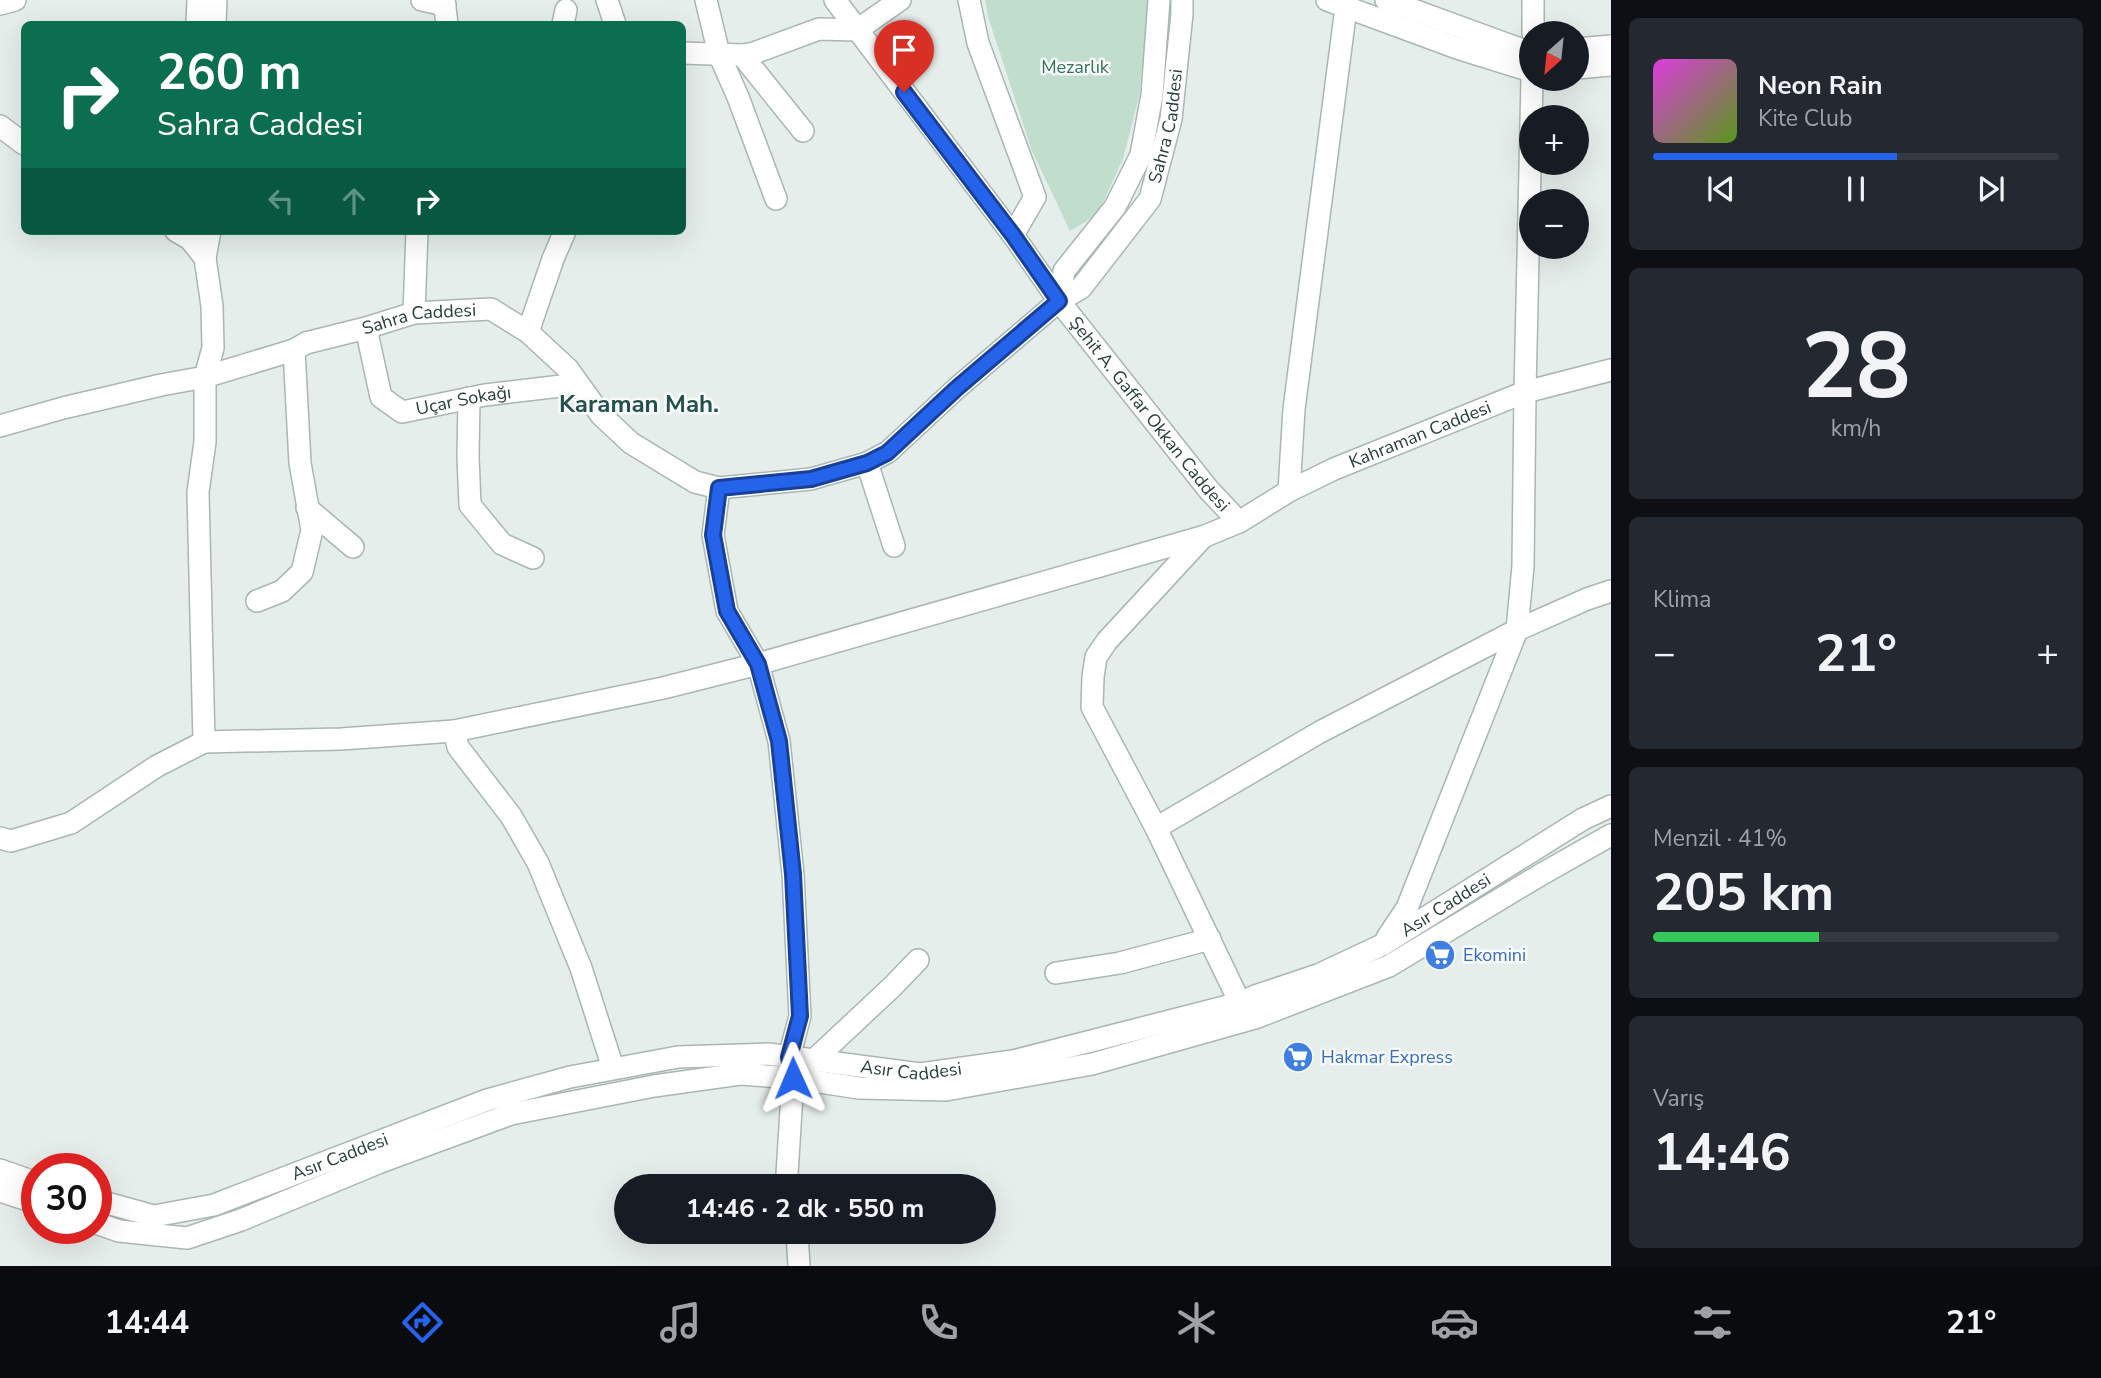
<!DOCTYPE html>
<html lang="tr">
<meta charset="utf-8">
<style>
body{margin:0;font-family:"Nunito Sans",sans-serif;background:#242831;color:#f1f3f6;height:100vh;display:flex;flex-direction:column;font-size:26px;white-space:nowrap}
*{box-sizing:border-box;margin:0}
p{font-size:23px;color:#9ea1a6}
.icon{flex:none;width:38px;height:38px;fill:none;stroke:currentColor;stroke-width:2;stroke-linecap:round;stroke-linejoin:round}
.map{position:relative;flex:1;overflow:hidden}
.side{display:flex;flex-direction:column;gap:18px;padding:18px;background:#0d0f14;width:490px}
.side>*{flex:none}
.hud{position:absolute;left:21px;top:21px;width:665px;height:214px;border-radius:10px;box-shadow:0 7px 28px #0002;background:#0b6e4f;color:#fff;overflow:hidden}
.needle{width:46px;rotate:207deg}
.controls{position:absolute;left:1519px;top:21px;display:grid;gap:14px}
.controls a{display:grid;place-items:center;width:70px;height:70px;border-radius:50%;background:#171b24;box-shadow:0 7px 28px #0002;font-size:35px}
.speed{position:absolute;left:21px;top:1153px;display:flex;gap:14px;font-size:35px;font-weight:700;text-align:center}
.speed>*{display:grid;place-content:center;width:91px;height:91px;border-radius:50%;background:#171b24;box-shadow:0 7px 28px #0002;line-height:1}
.speed .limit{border:10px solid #d22;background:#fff;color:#111}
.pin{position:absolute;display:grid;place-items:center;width:60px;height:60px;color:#fff;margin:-72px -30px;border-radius:50% 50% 50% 0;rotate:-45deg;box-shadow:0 0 7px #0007}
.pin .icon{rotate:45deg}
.me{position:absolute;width:77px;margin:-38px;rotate:359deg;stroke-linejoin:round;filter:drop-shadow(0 0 5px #0008)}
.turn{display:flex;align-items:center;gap:24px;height:147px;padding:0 21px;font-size:32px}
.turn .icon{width:91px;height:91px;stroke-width:2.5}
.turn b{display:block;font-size:49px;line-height:60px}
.lanes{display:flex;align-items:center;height:66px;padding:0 21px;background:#0003;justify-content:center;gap:35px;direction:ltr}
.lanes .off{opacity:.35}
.big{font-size:52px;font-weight:700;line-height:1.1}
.side .card{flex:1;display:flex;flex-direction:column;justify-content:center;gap:10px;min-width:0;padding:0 24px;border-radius:10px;background:#242831}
.side .dial{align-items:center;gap:0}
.dial b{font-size:91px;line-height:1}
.song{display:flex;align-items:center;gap:21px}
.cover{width:84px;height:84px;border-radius:10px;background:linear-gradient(135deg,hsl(300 70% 55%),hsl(90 70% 35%))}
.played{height:7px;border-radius:4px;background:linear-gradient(90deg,#2563eb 60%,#363941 60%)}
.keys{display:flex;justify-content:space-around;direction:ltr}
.heat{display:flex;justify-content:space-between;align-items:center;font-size:38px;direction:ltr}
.charge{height:10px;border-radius:5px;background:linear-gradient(90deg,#34c759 41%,#363941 0)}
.trip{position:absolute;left:614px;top:1174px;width:382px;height:70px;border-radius:35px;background:#171b24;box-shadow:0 7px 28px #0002;font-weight:700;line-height:70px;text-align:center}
.tab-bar{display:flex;height:112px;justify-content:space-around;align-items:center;background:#090b0e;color:#9ea1a6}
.tab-bar .icon{width:49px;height:49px}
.tab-bar .current{color:#2563eb}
.tab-bar b{font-size:32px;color:#f1f3f6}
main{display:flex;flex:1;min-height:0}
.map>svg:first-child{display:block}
.green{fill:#c1ddcd}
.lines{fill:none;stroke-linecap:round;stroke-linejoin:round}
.minor-casing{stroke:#a9b6b4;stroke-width:24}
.minor{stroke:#fff;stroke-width:21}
.route-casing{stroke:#184099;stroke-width:18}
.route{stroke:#2563eb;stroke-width:12}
.labels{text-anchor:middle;stroke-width:5;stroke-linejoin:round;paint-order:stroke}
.park-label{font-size:18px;fill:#327456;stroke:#f7faf9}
.street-label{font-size:18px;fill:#263f3d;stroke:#f7faf9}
.shop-label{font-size:18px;fill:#366cbe;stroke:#f7faf9;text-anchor:start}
.district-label{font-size:24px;font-weight:bold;fill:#23504d;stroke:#f7faf9}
</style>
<main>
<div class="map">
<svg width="1611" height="1266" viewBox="0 0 1611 1266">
<rect width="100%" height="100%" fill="#e6eeec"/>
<!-- green -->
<polygon class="green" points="985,0 1147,0 1148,12 1139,97 1123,159 1097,215 1070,231 1032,151 988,17"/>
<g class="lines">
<!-- minor casing -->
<g class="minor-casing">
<g id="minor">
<polyline points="422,0 445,5"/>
<polyline points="444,0 447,24"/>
<polyline points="607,0 615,24"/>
<polyline points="706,0 719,54 738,97 776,199"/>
<path id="s1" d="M835,0L1013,235L1059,301L1208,489L1239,522"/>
<polyline points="969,0 978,43 1035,197 1013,235"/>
<polyline points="1327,0 1457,48 1531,71"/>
<polyline points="1386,0 1531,53"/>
<polyline points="0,4 15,0"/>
<polyline points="197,24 198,0"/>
<polyline points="215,24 216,0"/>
<polyline points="563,24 566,10"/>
<polyline points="1533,33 1533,0"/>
<polyline points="1577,49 1611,46"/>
<polyline points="682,53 742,55 754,53 819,29 857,30 900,0"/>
<polyline points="742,55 803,131"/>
<polyline points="1577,68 1611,65"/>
<polyline points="0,126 24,144"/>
<polyline points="205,258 210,231"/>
<polyline points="1059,301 1064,271 1115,207 1141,155 1152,95 1159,0"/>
<polyline points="414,313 417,231"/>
<path id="s2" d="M366,328L381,397L402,412L485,395L578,384"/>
<polyline points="528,332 553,259 565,231"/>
<polyline points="469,398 468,457 470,505 502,544 533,558"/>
<path id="s3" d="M0,426L63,408L161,385L205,377L294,350L306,343L366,328L414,313L491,309L528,332L568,369L601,415L631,443L695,482L719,488L811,479L867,463L888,452L957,388L1059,301L1081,288L1150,199L1171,119L1182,14V0"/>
<polyline points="867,463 894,546"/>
<polyline points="719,488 713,535 727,611 758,664 779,741 793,874 800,1016 789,1057 793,1078 787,1174 789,1186"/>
<polyline points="1289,491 1294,409 1347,0"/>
<polyline points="307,508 353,547"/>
<polyline points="1203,537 1107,641 1096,657 1093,677 1092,707 1156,828 1240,1003"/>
<polyline points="257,601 282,591 302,572 312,530 300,463 294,350"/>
<polyline points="454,731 458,747 511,816 538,863 581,968 613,1068"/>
<path id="s4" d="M204,742L341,739L454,731L663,688L758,664L1205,536L1239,522L1289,491L1334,469L1525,392L1611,370"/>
<polyline points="1156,828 1320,732 1517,630 1587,599 1611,591"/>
<polyline points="0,838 11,841 71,823 157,766 204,742 198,492 205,442 205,377 213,348 212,306 205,258 190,239 176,231"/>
<polyline points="1387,938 1407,908 1517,630 1523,566 1525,392 1532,79"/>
<polyline points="1056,973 1120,963 1210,939"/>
<polyline points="814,1060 893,986 918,960"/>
<polyline points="0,1170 37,1183"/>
<polyline points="0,1191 37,1203"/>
<path id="s5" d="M96,1200L154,1216L214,1205L487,1100L570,1077L678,1057L768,1054L920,1074L1013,1061L1240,1003L1255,996L1318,975L1382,945L1583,819L1611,806"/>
<polyline points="96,1223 119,1231 187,1238 241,1220 378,1163 511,1114 654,1086 740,1074 793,1078 859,1088 946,1090 1092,1064 1255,1018 1389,966 1542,874 1611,835"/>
<polyline points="797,1232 799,1266"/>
</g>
</g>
<!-- minor -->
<use href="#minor" class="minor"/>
</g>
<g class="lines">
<!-- route casing -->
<g class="route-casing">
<polyline id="route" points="793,1078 789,1057 800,1016 793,874 779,741 758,664 727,611 713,535 719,488 811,479 867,463 887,453 957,388 1059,301 1013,235 904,92"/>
</g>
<!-- route -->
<use href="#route" class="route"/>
</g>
<!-- icons -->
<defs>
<g id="supermarket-disc" transform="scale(1.575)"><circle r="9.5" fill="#3f7fe0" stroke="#f7faf9"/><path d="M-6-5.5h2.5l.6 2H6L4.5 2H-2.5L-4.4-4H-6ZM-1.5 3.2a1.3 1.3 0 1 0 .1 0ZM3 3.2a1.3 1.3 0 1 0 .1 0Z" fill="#fff"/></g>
</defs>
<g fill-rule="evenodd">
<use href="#supermarket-disc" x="1440" y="955"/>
<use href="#supermarket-disc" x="1298" y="1057"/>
</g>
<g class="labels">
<!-- park labels -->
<g class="park-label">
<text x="1075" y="73">Mezarlık</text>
</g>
<!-- street labels -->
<g class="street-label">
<text dy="6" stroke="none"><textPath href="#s3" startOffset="1418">Sahra Caddesi</textPath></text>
<text dy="6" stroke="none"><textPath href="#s3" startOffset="434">Sahra Caddesi</textPath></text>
<text dy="6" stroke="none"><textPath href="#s2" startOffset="159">Uçar Sokağı</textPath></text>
<text dy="6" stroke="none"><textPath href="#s1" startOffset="520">Şehit A. Gaffar Okkan Caddesi</textPath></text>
<text dy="6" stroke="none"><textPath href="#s4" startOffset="1265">Kahraman Caddesi</textPath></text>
<text dy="6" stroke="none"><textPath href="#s5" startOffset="1410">Asır Caddesi</textPath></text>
<text dy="6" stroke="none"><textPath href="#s5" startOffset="844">Asır Caddesi</textPath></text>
<text dy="6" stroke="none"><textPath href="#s5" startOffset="256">Asır Caddesi</textPath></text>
</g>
<!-- shop labels -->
<g class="shop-label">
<text x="1463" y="961">Ekomini</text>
<text x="1321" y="1063">Hakmar Express</text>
</g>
<!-- district labels -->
<g class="district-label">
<text x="639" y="412">Karaman Mah.</text>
</g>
</g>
</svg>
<div class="controls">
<a><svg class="needle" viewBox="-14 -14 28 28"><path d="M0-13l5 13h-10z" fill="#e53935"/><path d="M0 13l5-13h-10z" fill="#9ea1a6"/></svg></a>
<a>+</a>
<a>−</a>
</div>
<div class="speed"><div class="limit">30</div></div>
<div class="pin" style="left:904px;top:92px;background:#d93025"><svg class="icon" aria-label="arrive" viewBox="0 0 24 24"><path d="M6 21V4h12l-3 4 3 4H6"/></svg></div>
<svg class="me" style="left:793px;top:1078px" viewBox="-20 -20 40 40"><path d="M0-17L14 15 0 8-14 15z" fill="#2563eb" stroke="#fff" stroke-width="4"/></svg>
<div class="trip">14:46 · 2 dk · 550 m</div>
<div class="hud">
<div class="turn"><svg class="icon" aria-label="right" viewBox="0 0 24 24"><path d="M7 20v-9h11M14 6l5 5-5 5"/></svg><div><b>260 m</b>Sahra Caddesi</div></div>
<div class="lanes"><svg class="icon off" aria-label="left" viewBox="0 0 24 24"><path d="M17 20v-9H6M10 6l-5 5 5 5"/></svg><svg class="icon off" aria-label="ahead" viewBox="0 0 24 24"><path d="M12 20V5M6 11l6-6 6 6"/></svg><svg class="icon" aria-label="right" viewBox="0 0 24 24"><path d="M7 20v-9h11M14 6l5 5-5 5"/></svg></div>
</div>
</div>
<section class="side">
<div class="card">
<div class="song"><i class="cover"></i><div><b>Neon Rain</b><p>Kite Club</p></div></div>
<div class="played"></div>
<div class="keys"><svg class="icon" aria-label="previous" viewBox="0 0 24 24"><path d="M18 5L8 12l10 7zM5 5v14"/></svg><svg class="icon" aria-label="pause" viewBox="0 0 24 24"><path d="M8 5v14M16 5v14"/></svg><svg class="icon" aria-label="next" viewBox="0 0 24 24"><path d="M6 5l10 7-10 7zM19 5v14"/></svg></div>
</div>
<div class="card dial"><b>28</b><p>km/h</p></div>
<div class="card"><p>Klima</p>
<div class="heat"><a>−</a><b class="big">21°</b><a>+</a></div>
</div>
<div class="card"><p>Menzil · 41%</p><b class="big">205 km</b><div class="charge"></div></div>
<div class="card"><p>Varış</p><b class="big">14:46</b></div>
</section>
</main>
<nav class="tab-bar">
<b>14:44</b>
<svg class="icon current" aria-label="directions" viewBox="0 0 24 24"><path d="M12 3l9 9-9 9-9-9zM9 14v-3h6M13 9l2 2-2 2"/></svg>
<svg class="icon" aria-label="music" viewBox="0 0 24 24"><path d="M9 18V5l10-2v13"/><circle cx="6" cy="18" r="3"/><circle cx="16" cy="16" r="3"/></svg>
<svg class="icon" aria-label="phone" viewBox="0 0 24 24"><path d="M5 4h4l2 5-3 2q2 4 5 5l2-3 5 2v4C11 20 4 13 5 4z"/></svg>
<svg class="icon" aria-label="climate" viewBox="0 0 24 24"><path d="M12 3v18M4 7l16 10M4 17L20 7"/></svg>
<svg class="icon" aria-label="car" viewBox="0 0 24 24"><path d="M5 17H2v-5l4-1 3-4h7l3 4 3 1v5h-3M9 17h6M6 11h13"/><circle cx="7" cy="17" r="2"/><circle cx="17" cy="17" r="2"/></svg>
<svg class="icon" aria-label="filters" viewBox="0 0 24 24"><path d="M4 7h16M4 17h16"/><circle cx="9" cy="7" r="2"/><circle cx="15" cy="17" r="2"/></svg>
<b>21°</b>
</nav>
